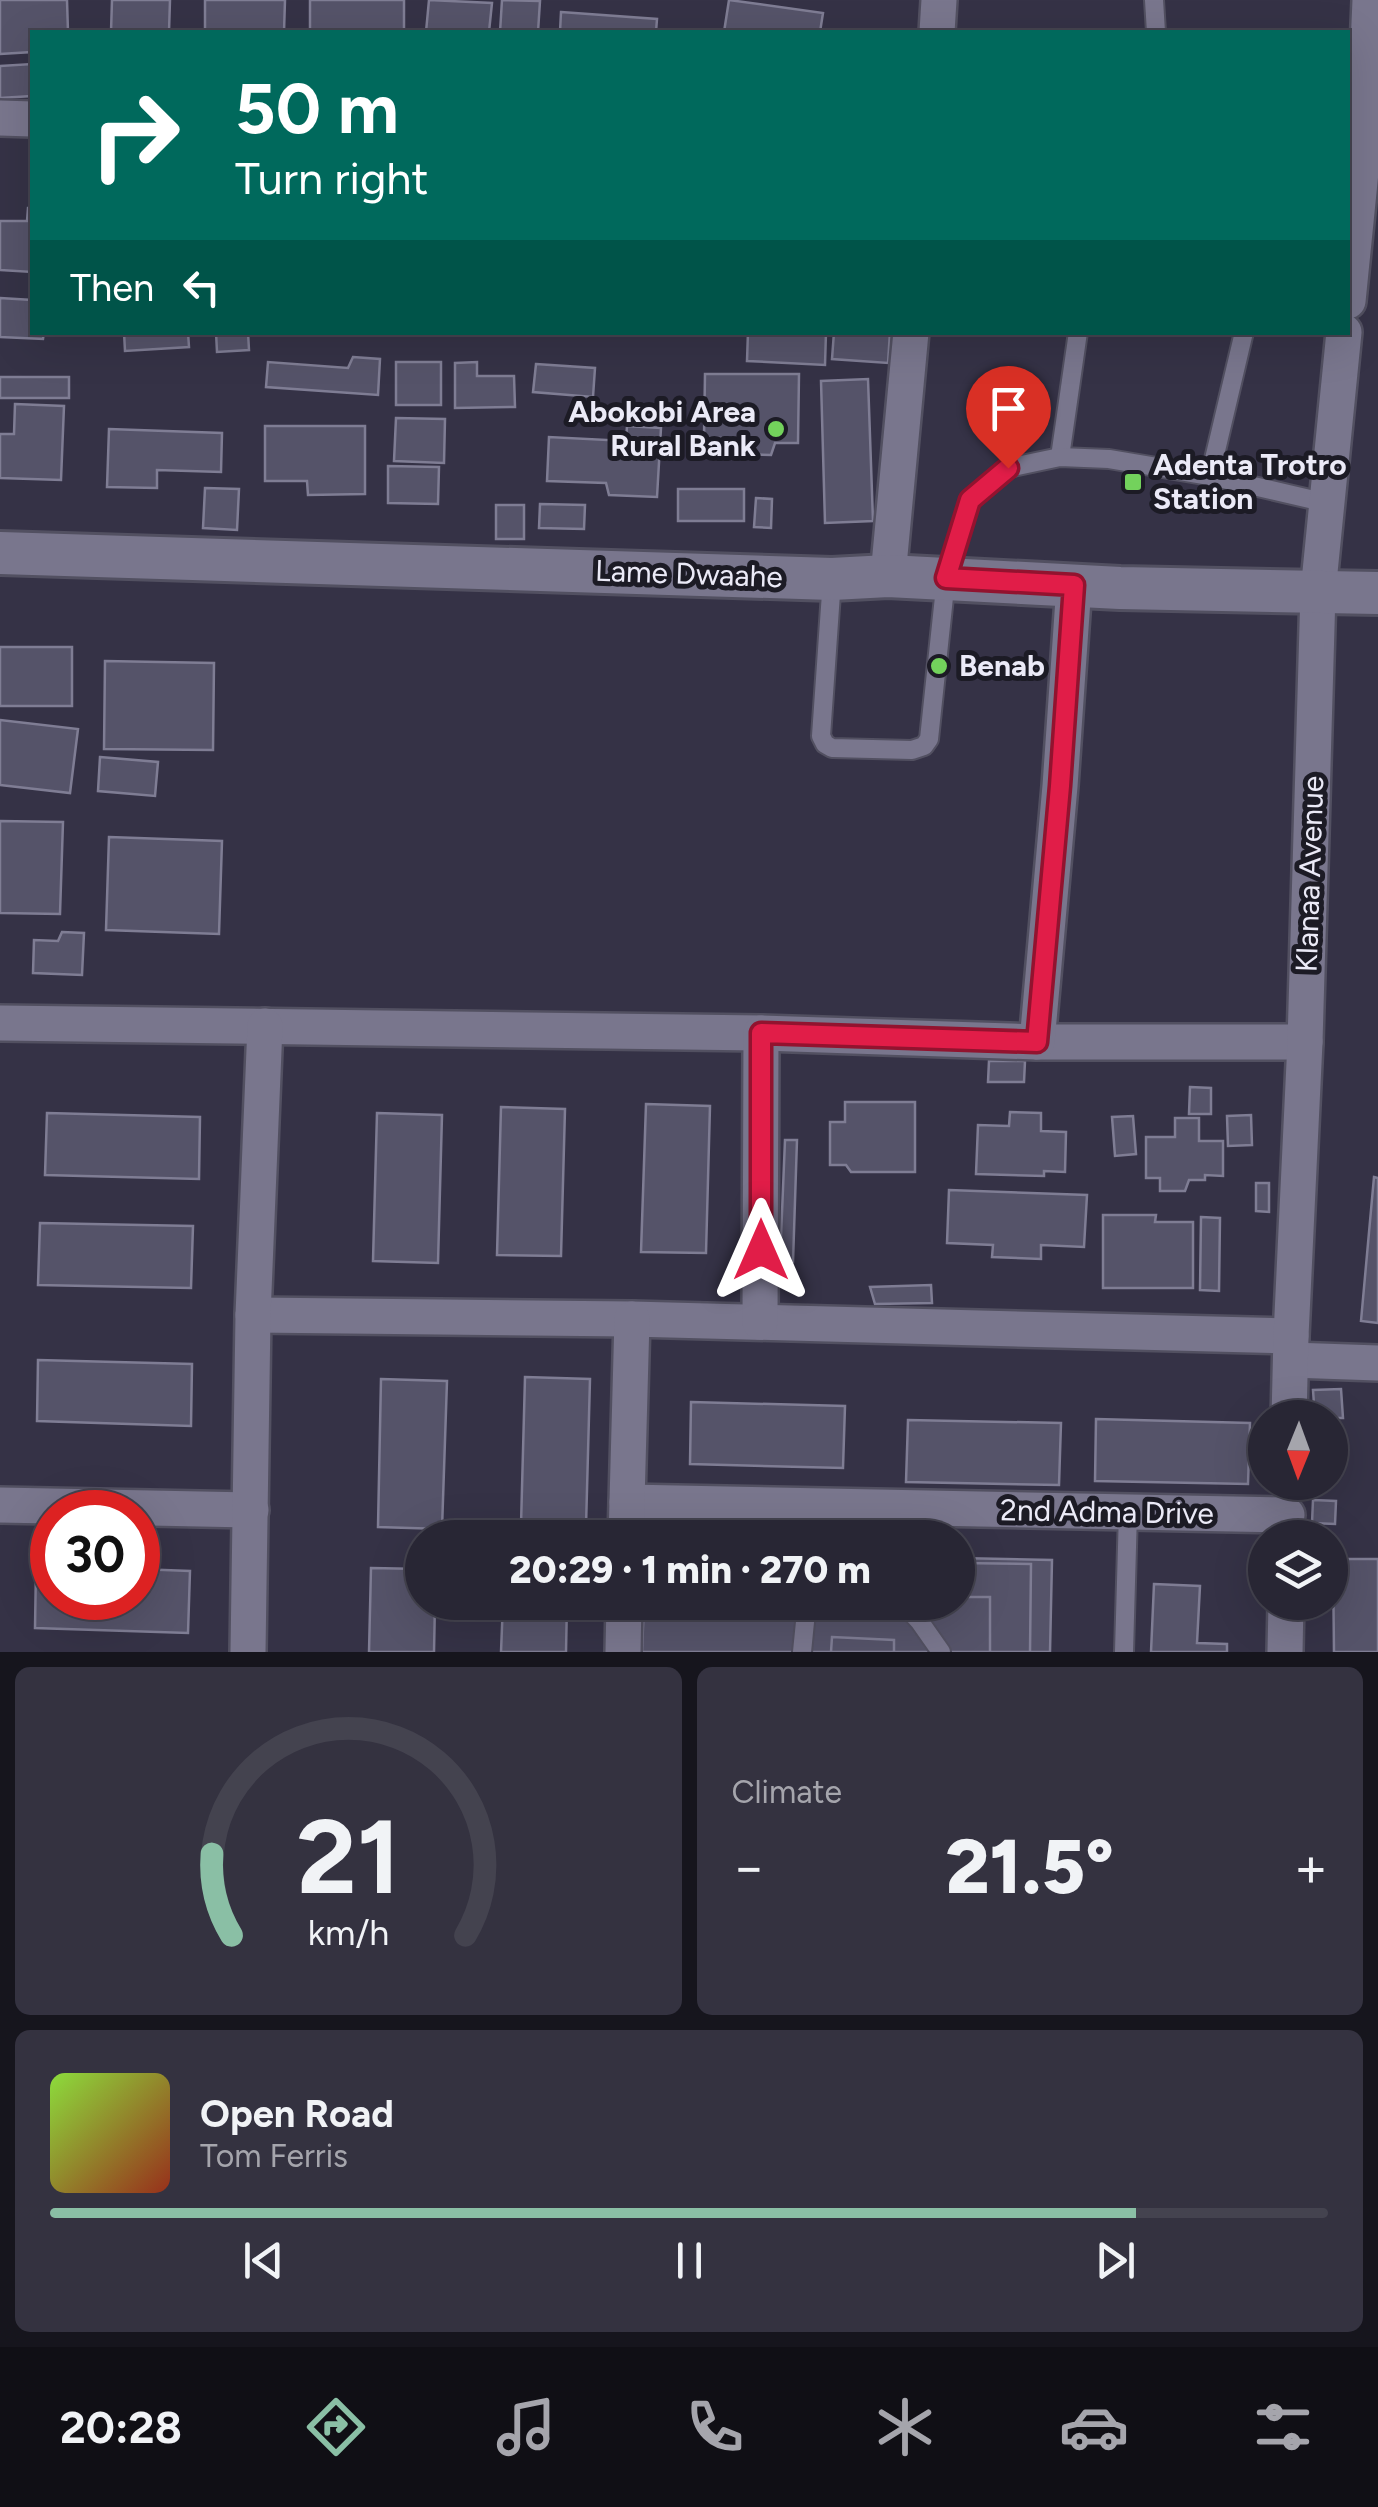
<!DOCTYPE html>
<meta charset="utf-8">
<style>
body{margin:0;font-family:Figtree,sans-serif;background:#343240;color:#f1f3f6;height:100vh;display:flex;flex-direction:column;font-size:38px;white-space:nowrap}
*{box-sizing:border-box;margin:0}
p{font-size:32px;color:#a5a5ac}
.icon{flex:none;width:55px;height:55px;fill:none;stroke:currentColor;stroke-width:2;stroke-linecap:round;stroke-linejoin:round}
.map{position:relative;height:1652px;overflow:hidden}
.sheet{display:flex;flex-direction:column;gap:15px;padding:15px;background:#16151d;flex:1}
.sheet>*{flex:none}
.hud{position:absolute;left:30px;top:30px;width:1320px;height:305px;border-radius:0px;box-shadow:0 10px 40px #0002,0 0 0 2px #44434f;background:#00695c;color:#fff;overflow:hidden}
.needle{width:65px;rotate:181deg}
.buttons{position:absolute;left:1248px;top:1400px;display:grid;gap:20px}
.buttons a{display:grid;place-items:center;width:100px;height:100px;border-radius:50%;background:#282634;box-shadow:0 10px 40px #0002,0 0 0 2px #44434f;font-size:50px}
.speed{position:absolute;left:30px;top:1490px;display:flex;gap:20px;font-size:50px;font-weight:700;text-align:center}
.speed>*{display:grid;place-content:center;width:130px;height:130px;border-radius:50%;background:#282634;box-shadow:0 10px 40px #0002,0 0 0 2px #44434f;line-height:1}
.speed .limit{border:15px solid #d22;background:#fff;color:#111}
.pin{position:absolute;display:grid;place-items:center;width:85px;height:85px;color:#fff;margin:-102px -42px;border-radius:50% 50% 50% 0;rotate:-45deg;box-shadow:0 0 10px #0007}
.pin .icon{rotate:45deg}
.me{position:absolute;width:110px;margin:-55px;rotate:0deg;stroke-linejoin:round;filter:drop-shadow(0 0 8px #0008)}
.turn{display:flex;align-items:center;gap:35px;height:210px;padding:0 40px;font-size:45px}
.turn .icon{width:130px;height:130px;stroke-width:2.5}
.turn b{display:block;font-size:70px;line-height:85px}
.then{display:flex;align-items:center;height:95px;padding:0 40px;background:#0003;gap:20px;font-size:38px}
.big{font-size:75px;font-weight:800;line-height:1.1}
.sheet .card{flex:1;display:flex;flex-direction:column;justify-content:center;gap:15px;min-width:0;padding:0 35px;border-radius:15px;background:#343240}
.sheet .dial{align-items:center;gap:0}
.dial svg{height:260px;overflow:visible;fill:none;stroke:#44434f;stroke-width:7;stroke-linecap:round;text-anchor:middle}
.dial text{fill:#f1f3f6;stroke:none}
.song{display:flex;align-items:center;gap:30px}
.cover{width:120px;height:120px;border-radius:15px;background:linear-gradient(135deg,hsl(90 70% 55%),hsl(10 70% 35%))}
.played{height:10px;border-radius:5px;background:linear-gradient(90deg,#8abfa5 85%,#44434f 85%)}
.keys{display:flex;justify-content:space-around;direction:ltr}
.heat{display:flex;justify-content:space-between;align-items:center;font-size:55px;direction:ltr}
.sheet .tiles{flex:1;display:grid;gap:15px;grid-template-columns:1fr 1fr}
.card:last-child{grid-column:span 2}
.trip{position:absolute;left:405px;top:1520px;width:570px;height:100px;border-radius:50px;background:#282634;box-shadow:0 10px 40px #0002,0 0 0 2px #44434f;font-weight:800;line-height:100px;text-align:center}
.tabs{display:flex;height:160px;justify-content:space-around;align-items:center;background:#100f15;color:#a5a5ac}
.tabs .icon{width:70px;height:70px}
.tabs .selected{color:#8abfa5}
.tabs b{font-size:45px;color:#f1f3f6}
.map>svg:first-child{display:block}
.building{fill:#555369;stroke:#7f7d94;stroke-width:2.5}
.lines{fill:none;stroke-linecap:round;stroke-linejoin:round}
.service-casing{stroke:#525061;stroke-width:22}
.minor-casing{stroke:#525061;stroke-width:40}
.tertiary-casing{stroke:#525061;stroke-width:48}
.service{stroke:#79768d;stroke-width:18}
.minor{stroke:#79768d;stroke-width:35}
.tertiary{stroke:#79768d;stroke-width:42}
.route-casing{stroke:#92132f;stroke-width:25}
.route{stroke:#e11d48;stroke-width:18}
.poi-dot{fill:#73d25c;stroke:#1c1b25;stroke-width:4}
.labels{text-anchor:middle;stroke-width:10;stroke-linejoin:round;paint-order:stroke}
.poi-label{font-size:30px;font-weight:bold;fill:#ebeaf7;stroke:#1c1b25;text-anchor:start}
.street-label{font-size:30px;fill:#ebeaf7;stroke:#1c1b25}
</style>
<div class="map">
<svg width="1378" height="1652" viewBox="0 0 1378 1652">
<rect width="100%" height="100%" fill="#353246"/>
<!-- building -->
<g class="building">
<polygon points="0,0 67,0 68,32 32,32 32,52 0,54"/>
<polygon points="112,0 170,0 169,32 111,32"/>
<polygon points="205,0 285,0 284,32 205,32"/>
<rect x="310" y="0" width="94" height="32"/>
<polygon points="429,0 492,3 489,32 426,32"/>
<polygon points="502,0 540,1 538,32 500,32"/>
<polygon points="729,0 823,13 820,32 724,32"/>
<polygon points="561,12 657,19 656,32 560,32"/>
<polygon points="32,64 32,96 0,98 0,66"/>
<polygon points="28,208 32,208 32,272 0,270 0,221 27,221"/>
<polygon points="0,298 32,300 32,332 44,332 43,339 0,337"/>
<polygon points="124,332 188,332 189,347 125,351"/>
<polygon points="216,332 248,332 249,350 217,352"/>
<polygon points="748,332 826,332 825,365 747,361"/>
<polygon points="834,332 890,332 888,363 832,359"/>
<polygon points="353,357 380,359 378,395 266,387 268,362 348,368"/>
<rect x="396" y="362" width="45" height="43"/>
<polygon points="477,362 477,376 514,376 515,407 455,408 455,363"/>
<polygon points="536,364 595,368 593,397 533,392"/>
<polygon points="705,374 799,374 798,443 775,443 771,455 725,454 725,438 704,438"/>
<rect x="0" y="377" width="69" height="21"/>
<polygon points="868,379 873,521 825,523 821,381"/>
<polygon points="15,404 64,406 61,480 0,478 0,434 14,434"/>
<polygon points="396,418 445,419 444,463 394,461"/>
<polygon points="265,426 365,426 365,494 308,495 307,481 265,481"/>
<polygon points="627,426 661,428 657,497 609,495 606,483 547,481 549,437 626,441"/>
<polygon points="109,429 222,433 221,472 157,470 157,488 107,487"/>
<polygon points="388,466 439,467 438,504 388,503"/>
<polygon points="205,488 239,489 237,530 203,528"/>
<rect x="678" y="489" width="66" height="32"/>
<polygon points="756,498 772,499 771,528 754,527"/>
<polygon points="540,504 585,505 584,529 539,528"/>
<rect x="496" y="505" width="28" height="34"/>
<rect x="0" y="647" width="72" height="59"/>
<polygon points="105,661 214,663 213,750 104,749"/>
<polygon points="0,720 78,729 70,793 0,785"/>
<polygon points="100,757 158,762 155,796 98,791"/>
<polygon points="0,821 63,822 60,914 0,913"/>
<polygon points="109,837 222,841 219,934 106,930"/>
<polygon points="62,932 84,933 82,975 33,973 34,940 58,941"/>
<polygon points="989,1061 1025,1061 1024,1082 988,1082"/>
<polygon points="1190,1087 1211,1088 1211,1114 1189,1114"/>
<polygon points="845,1102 915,1102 915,1172 851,1172 846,1165 830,1165 830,1122 845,1122"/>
<polygon points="646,1104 710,1106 706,1253 641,1252"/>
<polygon points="501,1107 565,1109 561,1256 497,1255"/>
<polygon points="1010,1112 1041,1113 1041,1131 1066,1132 1065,1172 1044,1171 1044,1176 976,1174 978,1125 1009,1126"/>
<polygon points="47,1113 200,1117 199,1179 45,1175"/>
<polygon points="377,1113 442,1115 438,1263 373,1261"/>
<polygon points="1251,1115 1252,1145 1228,1146 1227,1116"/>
<polygon points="1133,1116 1136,1154 1115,1156 1112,1117"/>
<polygon points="1175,1118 1199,1118 1199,1141 1223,1141 1223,1176 1205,1175 1205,1180 1189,1180 1185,1191 1160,1191 1160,1178 1146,1178 1146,1137 1175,1137"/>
<polygon points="785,1140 797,1140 793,1262 780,1261"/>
<polygon points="1374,1177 1378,1178 1378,1323 1361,1321"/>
<polygon points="1256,1183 1269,1183 1269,1212 1256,1211"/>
<polygon points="949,1190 1087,1195 1084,1247 1041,1245 1041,1259 992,1257 993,1245 947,1243"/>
<polygon points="1103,1215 1156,1215 1155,1222 1193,1222 1193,1288 1103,1288"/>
<polygon points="1201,1217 1220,1218 1219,1291 1200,1290"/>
<polygon points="40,1223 193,1226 191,1288 38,1285"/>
<polygon points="931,1285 932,1303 875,1304 870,1287"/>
<polygon points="38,1360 192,1364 191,1426 37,1421"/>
<polygon points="525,1377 590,1379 586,1527 521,1525"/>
<polygon points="381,1379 447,1381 442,1529 378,1527"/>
<polygon points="1341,1389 1343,1418 1315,1418 1313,1390"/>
<polygon points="691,1402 845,1406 843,1468 690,1464"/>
<polygon points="1096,1419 1250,1423 1248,1484 1095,1481"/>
<polygon points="908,1420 1061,1423 1059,1485 906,1482"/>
<polygon points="1313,1500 1336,1501 1335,1524 1312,1523"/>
<polygon points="958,1558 1052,1560 1050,1652 642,1652 644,1602 958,1602"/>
<polygon points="1333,1559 1378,1559 1378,1652 1334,1652"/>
<polygon points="958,1563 1031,1564 1030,1652 990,1652 990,1597 958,1597"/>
<polygon points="36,1567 52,1567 52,1598 138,1598 138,1569 190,1571 188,1633 35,1628"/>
<polygon points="371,1568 422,1569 422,1602 435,1602 434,1652 369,1652"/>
<polygon points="1154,1584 1200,1586 1197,1643 1227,1644 1227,1652 1151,1652"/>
<polygon points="503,1602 567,1602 566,1652 501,1652"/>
<polygon points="832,1637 894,1640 894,1652 831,1652"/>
</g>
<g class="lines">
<!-- service casing -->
<g class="service-casing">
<g id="service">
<polyline points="1154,0 1156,32"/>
<polyline points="1060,457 1078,332"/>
<polyline points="1210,476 1244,332"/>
<polyline points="832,579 821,736 825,744 832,748 912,750 924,746 929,739 946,578 970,500 1008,468 1060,457 1109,459 1210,476 1327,503"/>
<polyline points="874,1538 874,1507"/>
<polyline points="902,1602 920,1622 941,1652"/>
<polyline points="802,1652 807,1602"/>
<polyline points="1124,1652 1128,1512"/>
</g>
</g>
<!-- minor casing -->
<g class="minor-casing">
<g id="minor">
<polyline points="937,32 939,0"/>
<polyline points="0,118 32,119"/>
<polyline points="1348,301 1364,142 1370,0"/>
<polyline points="888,576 911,332"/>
<polyline points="0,1023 761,1033 1037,1042 1305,1042"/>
<polyline points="1037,1042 1060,786 1074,585"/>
<polyline points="253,1315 632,1319 1291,1336"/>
<polyline points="760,1322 761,1033"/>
<polyline points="1291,1360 1378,1363"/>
<polyline points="1289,1418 1291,1336 1305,1042 1318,592 1344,332"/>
<polyline points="627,1502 1287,1515"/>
<polyline points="0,1505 251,1510"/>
<polyline points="626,1538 632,1319"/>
<polyline points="248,1652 253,1315 265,1026"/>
<polyline points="623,1652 624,1602"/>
<polyline points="1285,1652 1286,1602"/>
</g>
</g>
<!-- tertiary casing -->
<g class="tertiary-casing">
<polyline id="tertiary" points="0,553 832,579 888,576 1120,588 1378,593"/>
</g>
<!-- service -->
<use href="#service" class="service"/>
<!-- minor -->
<use href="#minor" class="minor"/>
<!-- tertiary -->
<use href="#tertiary" class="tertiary"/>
</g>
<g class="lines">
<!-- route casing -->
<g class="route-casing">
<polyline id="route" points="761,1250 761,1033 1037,1042 1060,786 1074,585 946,578 970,500 1008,468"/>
</g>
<!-- route -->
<use href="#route" class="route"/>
</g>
<!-- markers -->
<g class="poi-dot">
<circle cx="776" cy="429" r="10"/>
<rect x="1123" y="472" width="20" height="20" rx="5"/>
<circle cx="939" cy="666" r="10"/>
</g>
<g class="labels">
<!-- poi labels -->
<g class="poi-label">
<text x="756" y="422" text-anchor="end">Abokobi Area<tspan x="756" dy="34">Rural Bank</tspan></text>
<text x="1153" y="475">Adenta Trotro<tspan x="1153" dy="34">Station</tspan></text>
<text x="959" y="676">Benab</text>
</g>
<!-- street labels -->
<g class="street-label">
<text transform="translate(689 574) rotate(2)" y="10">Lame Dwaahe</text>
<text transform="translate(1310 874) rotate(-88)" y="10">Klanaa Avenue</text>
<text transform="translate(1107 1512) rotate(1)" y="10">2nd Adma Drive</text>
</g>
</g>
</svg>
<div class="buttons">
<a><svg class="needle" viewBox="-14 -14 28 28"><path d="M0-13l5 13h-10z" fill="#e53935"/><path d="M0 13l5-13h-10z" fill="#a5a5ac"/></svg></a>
<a><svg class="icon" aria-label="layers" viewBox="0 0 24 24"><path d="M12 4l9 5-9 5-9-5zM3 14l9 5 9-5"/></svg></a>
</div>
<div class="speed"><div class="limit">30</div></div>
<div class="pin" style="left:1008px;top:468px;background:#d93025"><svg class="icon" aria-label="arrive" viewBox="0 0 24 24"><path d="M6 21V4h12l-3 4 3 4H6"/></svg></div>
<svg class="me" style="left:761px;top:1250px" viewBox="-20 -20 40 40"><path d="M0-17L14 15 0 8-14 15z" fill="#e11d48" stroke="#fff" stroke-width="4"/></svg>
<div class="trip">20:29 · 1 min · 270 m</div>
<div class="hud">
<div class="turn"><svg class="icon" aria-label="right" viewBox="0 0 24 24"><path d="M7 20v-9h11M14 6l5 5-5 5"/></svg><div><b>50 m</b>Turn right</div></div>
<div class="then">Then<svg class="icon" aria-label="left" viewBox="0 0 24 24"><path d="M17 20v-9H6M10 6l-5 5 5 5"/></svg></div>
</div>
</div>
<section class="sheet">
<div class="tiles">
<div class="card dial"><svg viewBox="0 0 100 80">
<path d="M14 69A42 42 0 1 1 86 69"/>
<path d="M14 69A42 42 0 0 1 8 44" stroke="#8abfa5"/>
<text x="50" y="56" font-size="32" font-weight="700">21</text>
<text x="50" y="72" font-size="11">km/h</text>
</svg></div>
<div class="card"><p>Climate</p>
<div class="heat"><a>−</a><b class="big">21.5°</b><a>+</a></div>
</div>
<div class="card">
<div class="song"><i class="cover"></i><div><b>Open Road</b><p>Tom Ferris</p></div></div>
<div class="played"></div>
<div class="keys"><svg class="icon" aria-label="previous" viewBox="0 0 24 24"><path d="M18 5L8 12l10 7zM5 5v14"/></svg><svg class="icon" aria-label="pause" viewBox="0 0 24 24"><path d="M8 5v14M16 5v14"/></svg><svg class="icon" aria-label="next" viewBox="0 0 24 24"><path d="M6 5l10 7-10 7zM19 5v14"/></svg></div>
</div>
</div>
</section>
<nav class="tabs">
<b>20:28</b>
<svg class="icon selected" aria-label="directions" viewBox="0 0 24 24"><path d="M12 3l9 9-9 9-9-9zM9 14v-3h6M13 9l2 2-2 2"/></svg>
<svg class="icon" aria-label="music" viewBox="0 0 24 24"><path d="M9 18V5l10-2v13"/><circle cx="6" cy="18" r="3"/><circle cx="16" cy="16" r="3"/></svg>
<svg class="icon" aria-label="phone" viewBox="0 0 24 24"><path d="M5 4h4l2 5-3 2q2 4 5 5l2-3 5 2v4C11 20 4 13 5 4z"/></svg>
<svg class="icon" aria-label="climate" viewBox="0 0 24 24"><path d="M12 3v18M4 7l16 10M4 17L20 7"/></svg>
<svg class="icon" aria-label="car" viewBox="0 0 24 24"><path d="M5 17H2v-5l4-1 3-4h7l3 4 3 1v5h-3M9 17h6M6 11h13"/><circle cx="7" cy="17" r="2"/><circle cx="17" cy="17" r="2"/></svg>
<svg class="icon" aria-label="filters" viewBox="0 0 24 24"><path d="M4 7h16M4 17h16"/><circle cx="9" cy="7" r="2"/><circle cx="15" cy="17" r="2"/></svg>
</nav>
